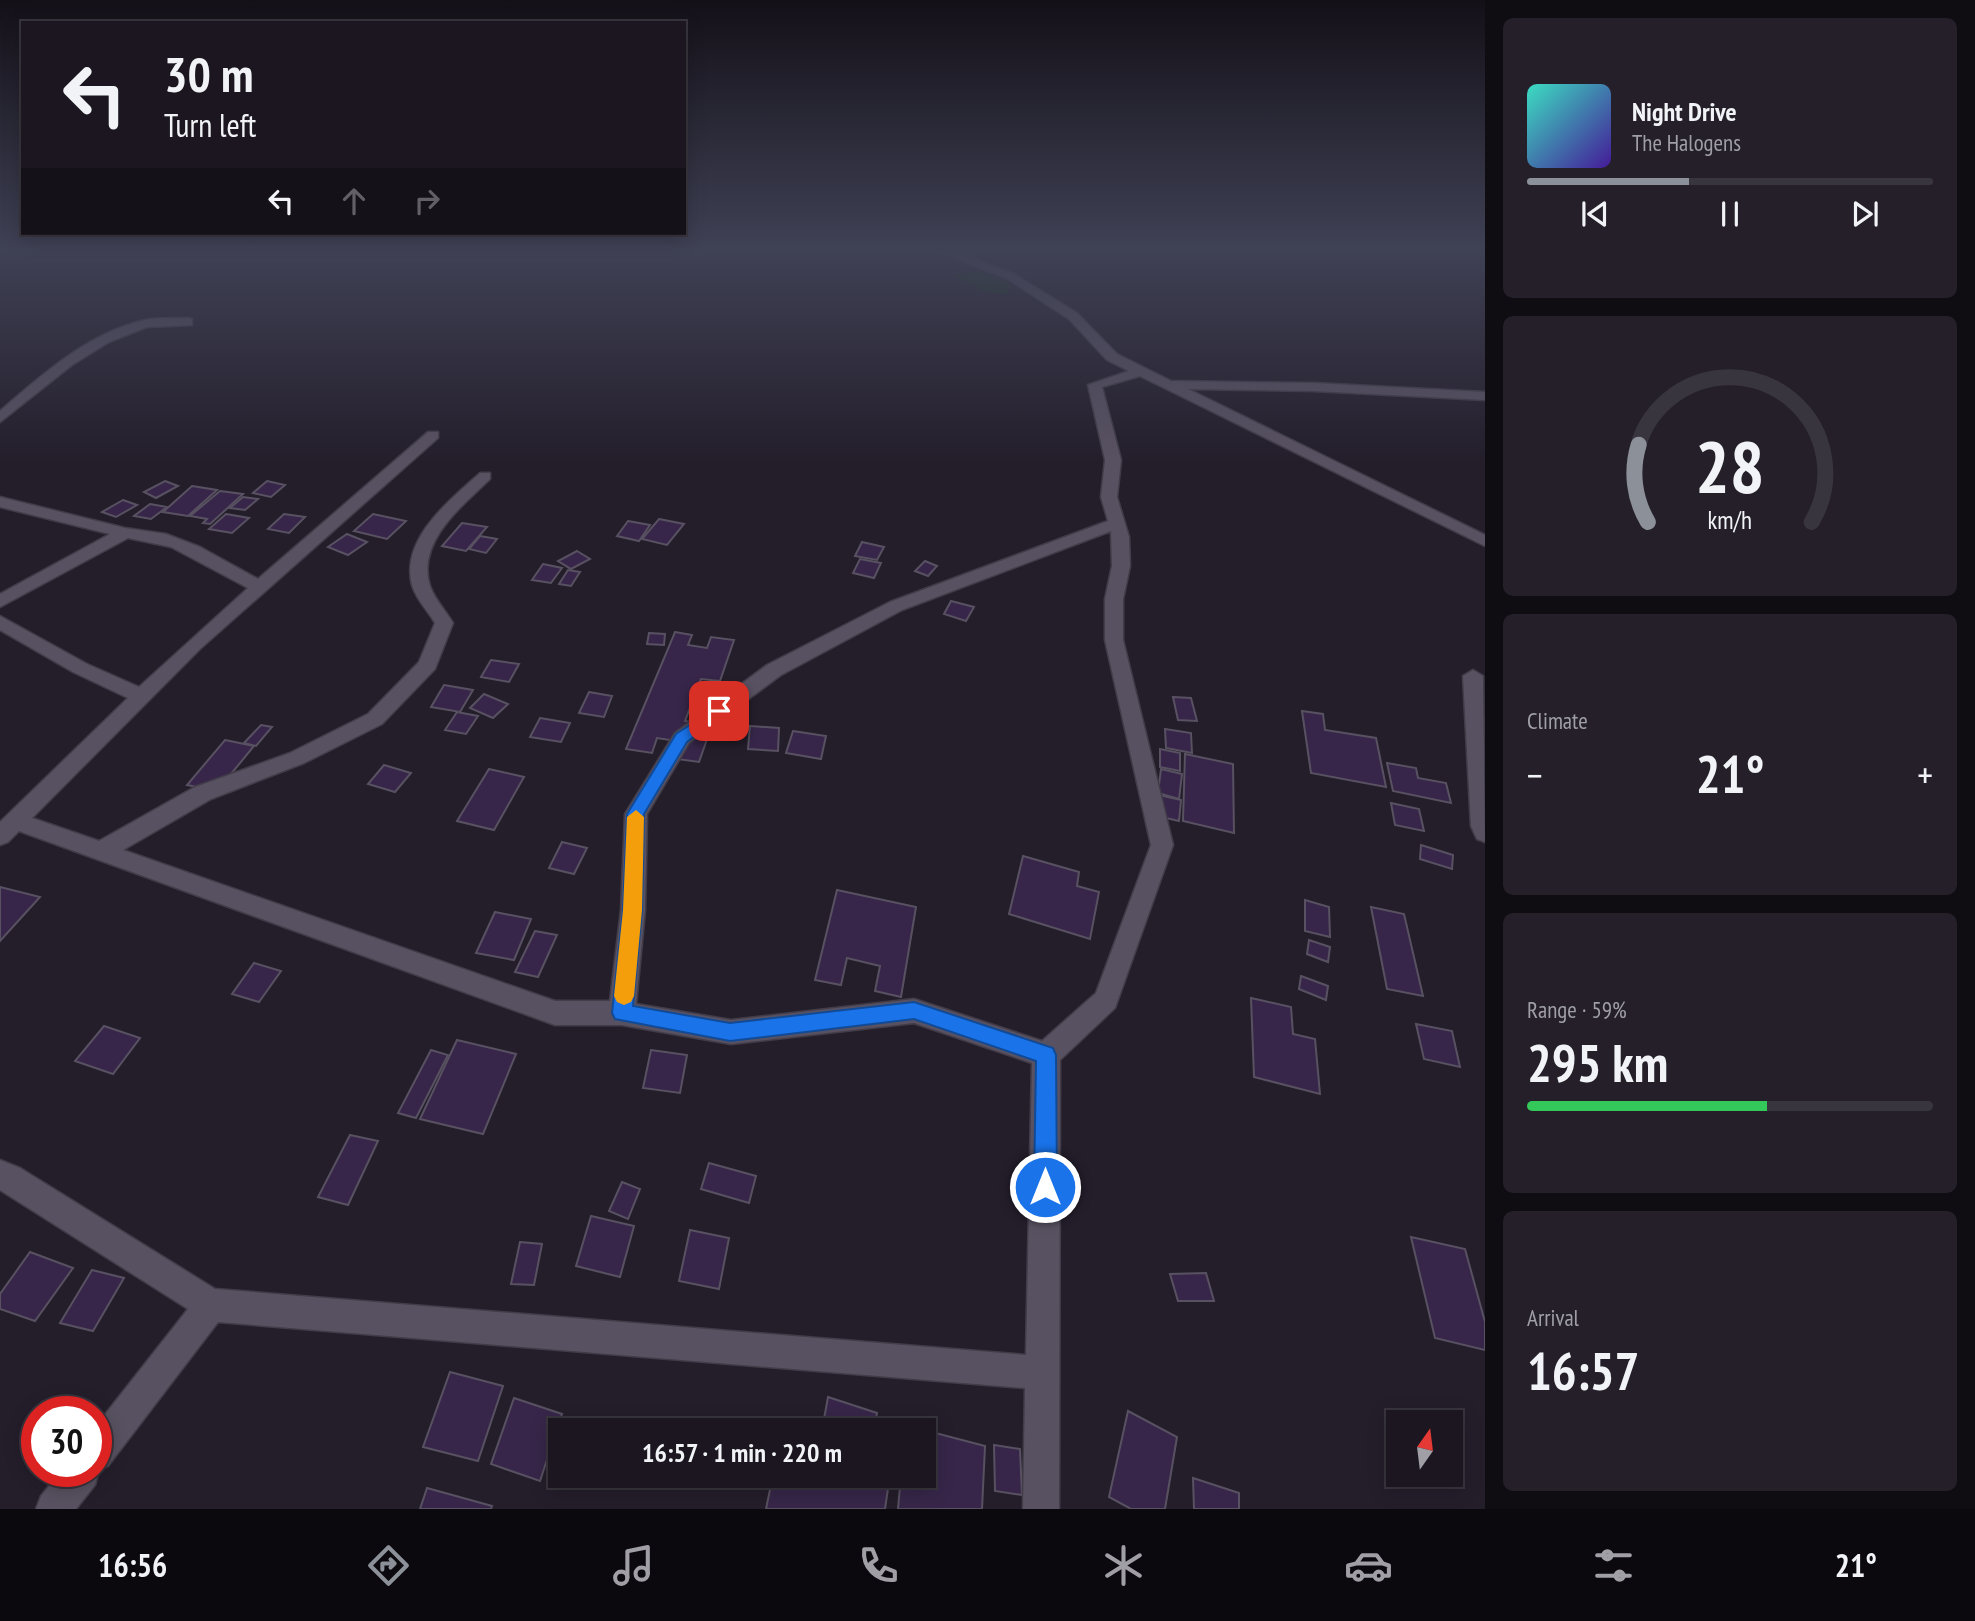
<!DOCTYPE html>
<meta charset="utf-8">
<style>
body{margin:0;font-family:"PT Sans Narrow",sans-serif;background:#241f29;color:#f1f3f6;height:100vh;display:flex;flex-direction:column;font-size:26px;white-space:nowrap}
*{box-sizing:border-box;margin:0}
p{font-size:23px;color:#a09fa5}
.icon{flex:none;width:38px;height:38px;fill:none;stroke:currentColor;stroke-width:2;stroke-linecap:round;stroke-linejoin:round}
.map{position:relative;flex:1;overflow:hidden}
.drawer{display:flex;flex-direction:column;gap:18px;padding:18px;background:#0f0c12;width:490px}
.drawer>*{flex:none}
.top-card{position:absolute;left:21px;top:21px;width:665px;height:214px;border-radius:0px;box-shadow:0 4px 18px #0003,0 0 0 2px #39353e;background:#1b1620;color:#f1f3f6;overflow:hidden}
.needle{width:46px;rotate:14deg}
.buttons{position:absolute;left:1386px;top:1410px;display:grid;gap:14px}
.buttons a{display:grid;place-items:center;width:77px;height:77px;border-radius:0px;background:#1b1620;box-shadow:0 4px 18px #0003,0 0 0 2px #39353e;font-size:35px}
.speed{position:absolute;left:21px;top:1396px;display:flex;gap:14px;font-size:35px;font-weight:700;text-align:center}
.speed>*{display:grid;place-content:center;width:91px;height:91px;border-radius:50%;background:#1b1620;box-shadow:0 4px 18px #0003,0 0 0 2px #39353e;line-height:1}
.speed .limit{border:10px solid #d22;background:#fff;color:#111}
.pin{position:absolute;display:grid;place-items:center;width:60px;height:60px;color:#fff;margin:-30px;border-radius:14px;box-shadow:0 4px 10px #0006}
.me{position:absolute;width:77px;margin:-38px;rotate:0deg;stroke-linejoin:round;filter:drop-shadow(0 0 5px #0008)}
.turn{display:flex;align-items:center;gap:24px;height:147px;padding:0 28px;font-size:32px}
.turn .icon{width:91px;height:91px;stroke-width:2.5}
.turn b{display:block;font-size:49px;line-height:60px}
.lanes{display:flex;align-items:center;height:66px;padding:0 28px;background:#0003;justify-content:center;gap:35px;direction:ltr}
.lanes .off{opacity:.35}
.big{font-size:52px;font-weight:700;line-height:1.1}
.drawer .widget{flex:1;display:flex;flex-direction:column;justify-content:center;gap:10px;min-width:0;padding:0 24px;border-radius:10px;background:#241f29}
.drawer .dial{align-items:center;gap:0}
.dial svg{height:182px;overflow:visible;fill:none;stroke:#39353e;stroke-width:7;stroke-linecap:round;text-anchor:middle}
.dial text{fill:#f1f3f6;stroke:none}
.song{display:flex;align-items:center;gap:21px}
.cover{width:84px;height:84px;border-radius:10px;background:linear-gradient(135deg,hsl(170 70% 55%),hsl(260 70% 35%))}
.played{height:7px;border-radius:4px;background:linear-gradient(90deg,#8c9099 40%,#39353e 40%)}
.keys{display:flex;justify-content:space-around;direction:ltr}
.heat{display:flex;justify-content:space-between;align-items:center;font-size:38px;direction:ltr}
.charge{height:10px;border-radius:5px;background:linear-gradient(90deg,#34c759 59%,#39353e 0)}
.trip{position:absolute;left:548px;top:1418px;width:388px;height:70px;border-radius:0px;background:#1b1620;box-shadow:0 4px 18px #0003,0 0 0 2px #39353e;font-weight:700;line-height:70px;text-align:center}
.tab-bar{display:flex;height:112px;justify-content:space-around;align-items:center;background:#0b090d;color:#a09fa5}
.tab-bar .icon{width:49px;height:49px}
.tab-bar .selected{color:#8c9099}
.tab-bar b{font-size:32px;color:#f1f3f6}
main{display:flex;flex:1;min-height:0}
.map>svg:first-child{display:block}
.green{fill:#163419}
.building{fill:#372649;stroke:#585161;stroke-width:2}
.lines{fill:none;stroke-linecap:round;stroke-linejoin:round}
.minor-casing{stroke:#413c48;stroke-width:3}
.minor{fill:#585161;fill-rule:evenodd}
.route{fill:#1a73e8;stroke:#114b97;stroke-width:2}
.slow{fill:#f59e0b}
</style>
<main>
<div class="map">
<svg width="1485" height="1509" viewBox="0 0 1485 1509">
<rect width="100%" height="100%" fill="#241e2b"/>
<!-- green -->
<polygon class="green" points="978,270 1005,281 1011,287 1006,294 985,292 953,276"/>
<!-- building -->
<g class="building">
<polygon points="165,481 178,486 156,498 144,492"/>
<polygon points="267,481 285,485 271,497 253,493"/>
<polygon points="192,486 217,490 188,516 163,512"/>
<polygon points="220,491 243,494 210,524 203,523 207,519 190,516"/>
<polygon points="243,497 258,499 245,510 230,508"/>
<polygon points="123,500 137,505 116,517 102,512"/>
<polygon points="150,504 167,507 151,519 134,516"/>
<polygon points="226,514 249,518 232,533 209,529"/>
<polygon points="284,514 305,517 289,533 268,529"/>
<polygon points="373,514 406,521 387,539 354,531"/>
<polygon points="659,519 684,524 667,545 642,539"/>
<polygon points="628,521 650,525 639,541 617,536"/>
<polygon points="462,523 487,527 466,551 442,546"/>
<polygon points="347,534 367,542 348,555 328,547"/>
<polygon points="480,536 497,539 486,553 469,549"/>
<polygon points="862,542 884,547 877,560 855,556"/>
<polygon points="577,551 590,559 571,569 558,561"/>
<polygon points="860,559 881,563 874,578 853,573"/>
<polygon points="925,561 937,566 928,576 915,571"/>
<polygon points="543,564 562,568 551,583 532,580"/>
<polygon points="568,570 580,572 571,586 559,584"/>
<polygon points="951,601 974,607 966,621 944,614"/>
<polygon points="675,632 692,635 688,645 707,648 711,637 734,640 720,681 701,679 685,721 712,725 699,762 670,758 677,741 657,738 652,753 626,749"/>
<polygon points="649,633 665,634 664,645 647,644"/>
<polygon points="491,660 519,664 509,682 481,677"/>
<polygon points="705,682 719,684 710,706 697,704"/>
<polygon points="444,685 473,690 460,712 431,707"/>
<polygon points="589,692 612,696 604,717 579,713"/>
<polygon points="484,694 508,704 493,718 470,708"/>
<polygon points="1173,697 1191,698 1197,721 1178,720"/>
<polygon points="1302,711 1323,714 1325,730 1376,738 1386,787 1311,773"/>
<polygon points="457,712 478,716 466,734 445,730"/>
<polygon points="540,718 570,723 561,742 530,737"/>
<polygon points="261,725 272,727 256,746 244,743"/>
<polygon points="750,726 779,728 778,751 748,749"/>
<polygon points="1165,729 1191,733 1192,753 1166,748"/>
<polygon points="793,731 826,736 821,759 786,753"/>
<polygon points="225,740 254,746 217,791 187,785"/>
<polygon points="1160,749 1180,753 1180,771 1160,767"/>
<polygon points="1185,754 1233,764 1234,833 1183,821"/>
<polygon points="1387,763 1416,768 1418,778 1446,783 1451,803 1393,791"/>
<polygon points="384,765 411,773 395,792 368,784"/>
<polygon points="489,769 524,777 494,830 457,821"/>
<polygon points="1161,769 1182,774 1179,799 1158,793"/>
<polygon points="1159,795 1181,800 1179,821 1157,816"/>
<polygon points="1391,803 1419,809 1424,831 1395,825"/>
<polygon points="562,842 587,848 574,874 549,868"/>
<polygon points="1421,845 1453,855 1452,869 1420,859"/>
<polygon points="1023,856 1079,872 1077,886 1099,892 1090,939 1009,914"/>
<polygon points="0,887 40,897 0,941"/>
<polygon points="837,890 916,907 901,997 875,991 880,966 847,958 841,985 815,980"/>
<polygon points="1305,900 1329,907 1330,937 1305,931"/>
<polygon points="1371,907 1404,914 1423,996 1387,989"/>
<polygon points="495,912 531,919 514,960 476,953"/>
<polygon points="535,931 557,935 538,977 515,972"/>
<polygon points="1309,940 1330,947 1328,962 1307,954"/>
<polygon points="254,963 281,971 259,1002 232,994"/>
<polygon points="1301,976 1328,986 1326,1000 1299,989"/>
<polygon points="1251,998 1291,1007 1293,1034 1315,1039 1320,1094 1254,1077"/>
<polygon points="1416,1024 1452,1031 1460,1067 1424,1059"/>
<polygon points="104,1026 140,1038 113,1074 75,1061"/>
<polygon points="457,1040 516,1054 483,1134 420,1119"/>
<polygon points="431,1050 448,1055 416,1118 398,1113"/>
<polygon points="651,1050 687,1055 680,1093 643,1088"/>
<polygon points="350,1135 378,1141 348,1205 318,1197"/>
<polygon points="709,1163 756,1176 749,1203 701,1189"/>
<polygon points="622,1182 640,1189 628,1219 609,1211"/>
<polygon points="591,1216 634,1226 620,1277 576,1266"/>
<polygon points="690,1230 729,1238 719,1289 679,1281"/>
<polygon points="1411,1237 1465,1249 1485,1322 1485,1350 1435,1338"/>
<polygon points="520,1242 542,1244 534,1285 511,1284"/>
<polygon points="30,1252 73,1268 35,1321 0,1309 0,1294"/>
<polygon points="92,1270 124,1278 93,1331 60,1323"/>
<polygon points="1206,1273 1214,1301 1178,1301 1170,1274"/>
<polygon points="450,1372 503,1386 478,1461 423,1447"/>
<polygon points="828,1397 877,1413 874,1430 822,1430"/>
<polygon points="514,1398 562,1414 540,1481 491,1464"/>
<polygon points="1128,1411 1177,1437 1165,1509 1131,1509 1109,1497"/>
<polygon points="924,1430 985,1446 982,1509 898,1509 901,1475 924,1475"/>
<polygon points="994,1445 1020,1449 1022,1495 995,1491"/>
<polygon points="773,1475 890,1475 885,1509 766,1509"/>
<polygon points="1193,1478 1239,1493 1239,1509 1194,1509"/>
<polygon points="427,1488 492,1506 491,1509 420,1509"/>
</g>
<g class="lines">
<!-- minor casing -->
<g class="minor-casing">
<g id="minor">
<path d="M933,250H950L1014,274L1077,313L1117,354L1171,381L1314,383L1485,392V400L1314,391L1188,389L1485,535V546L1140,376L1102,387L1121,460L1117,497L1129,537L1130,566L1123,599V640L1173,845L1115,1008L1060,1060L1059,1509H1023L1025,1388L218,1322L108,1466L99,1470L95,1485L76,1509H36L41,1496L60,1472H96V1426L188,1309L0,1190V1160L20,1168L215,1289L1026,1355L1032,1063L914,1023L731,1044L622,1025H555L19,831L8,842L0,845V822L128,698L73,672L0,630V616L87,664L139,687L248,588L171,547L128,538L0,607V594L110,534L0,507V497L125,528L166,534L200,547L258,579L428,432H438V438L200,649L32,818L99,841L195,787L290,753L368,714L419,662L435,623C428,611 416,599 412,585C400,539 450,500 480,473H490V479C462,506 416,542 430,586C435,600 446,611 453,623L435,669L382,724L304,763L211,799L123,850L555,1001H610L621,910L625,814L675,733L767,665L890,602L1108,521L1101,497L1105,460L1088,385L1129,371L1107,360L1069,319L1006,278ZM1111,531L1112,566L1105,599V640L1151,845L1096,993L1042,1041L914,999L731,1020L636,1004L645,910L647,814L689,743L781,675L902,610Z"/>
<path d="M188,318L192,319V325L147,327L109,342L72,365L0,422V411C43,374 88,333 145,320C159,317 174,319 188,318Z"/>
<polygon points="1473,670 1483,676 1485,842 1477,839 1471,826 1463,676"/>
</g>
</g>
<!-- minor -->
<use href="#minor" class="minor"/>
</g>
<!-- sky -->
<linearGradient id="sky" x2="0" y2="1"><stop stop-color="#141018"/><stop offset="0.54" stop-color="#3f4155"/><stop offset="1" stop-color="#3f4155" stop-opacity="0"/></linearGradient>
<rect width="1485" height="462" fill="url(#sky)"/>
<!-- route -->
<polygon class="route" points="719,706 726,711 724,715 687,742 644,814 642,910 633,1006 730,1023 914,1002 1053,1048 1056,1055 1057,1187 1053,1195 1045,1198 1037,1195 1034,1187 1036,1061 914,1019 730,1041 615,1019 612,1013 623,910 627,814 676,734"/>
<!-- slow -->
<polygon class="slow" points="636,810 644,817 642,910 634,996 631,1002 624,1005 617,1002 614,996 623,910 627,817"/>
</svg>
<div class="buttons">
<a><svg class="needle" viewBox="-14 -14 28 28"><path d="M0-13l5 13h-10z" fill="#e53935"/><path d="M0 13l5-13h-10z" fill="#a09fa5"/></svg></a>
</div>
<div class="speed"><div class="limit">30</div></div>
<div class="pin" style="left:719px;top:711px;background:#d93025"><svg class="icon" aria-label="arrive" viewBox="0 0 24 24"><path d="M6 21V4h12l-3 4 3 4H6"/></svg></div>
<svg class="me" style="left:1045px;top:1187px" viewBox="-20 -20 40 40"><circle r="17" fill="#1a73e8" stroke="#fff" stroke-width="3"/><path d="M0-11L8 9 0 5-8 9z" fill="#fff"/></svg>
<div class="trip">16:57 · 1 min · 220 m</div>
<div class="top-card">
<div class="turn"><svg class="icon" aria-label="left" viewBox="0 0 24 24"><path d="M17 20v-9H6M10 6l-5 5 5 5"/></svg><div><b>30 m</b>Turn left</div></div>
<div class="lanes"><svg class="icon" aria-label="left" viewBox="0 0 24 24"><path d="M17 20v-9H6M10 6l-5 5 5 5"/></svg><svg class="icon off" aria-label="ahead" viewBox="0 0 24 24"><path d="M12 20V5M6 11l6-6 6 6"/></svg><svg class="icon off" aria-label="right" viewBox="0 0 24 24"><path d="M7 20v-9h11M14 6l5 5-5 5"/></svg></div>
</div>
</div>
<section class="drawer">
<div class="widget">
<div class="song"><i class="cover"></i><div><b>Night Drive</b><p>The Halogens</p></div></div>
<div class="played"></div>
<div class="keys"><svg class="icon" aria-label="previous" viewBox="0 0 24 24"><path d="M18 5L8 12l10 7zM5 5v14"/></svg><svg class="icon" aria-label="pause" viewBox="0 0 24 24"><path d="M8 5v14M16 5v14"/></svg><svg class="icon" aria-label="next" viewBox="0 0 24 24"><path d="M6 5l10 7-10 7zM19 5v14"/></svg></div>
</div>
<div class="widget dial"><svg viewBox="0 0 100 80">
<path d="M14 69A42 42 0 1 1 86 69"/>
<path d="M14 69A42 42 0 0 1 10 35" stroke="#8c9099"/>
<text x="50" y="56" font-size="32" font-weight="700">28</text>
<text x="50" y="72" font-size="11">km/h</text>
</svg></div>
<div class="widget"><p>Climate</p>
<div class="heat"><a>−</a><b class="big">21°</b><a>+</a></div>
</div>
<div class="widget"><p>Range · 59%</p><b class="big">295 km</b><div class="charge"></div></div>
<div class="widget"><p>Arrival</p><b class="big">16:57</b></div>
</section>
</main>
<nav class="tab-bar">
<b>16:56</b>
<svg class="icon selected" aria-label="directions" viewBox="0 0 24 24"><path d="M12 3l9 9-9 9-9-9zM9 14v-3h6M13 9l2 2-2 2"/></svg>
<svg class="icon" aria-label="music" viewBox="0 0 24 24"><path d="M9 18V5l10-2v13"/><circle cx="6" cy="18" r="3"/><circle cx="16" cy="16" r="3"/></svg>
<svg class="icon" aria-label="phone" viewBox="0 0 24 24"><path d="M5 4h4l2 5-3 2q2 4 5 5l2-3 5 2v4C11 20 4 13 5 4z"/></svg>
<svg class="icon" aria-label="climate" viewBox="0 0 24 24"><path d="M12 3v18M4 7l16 10M4 17L20 7"/></svg>
<svg class="icon" aria-label="car" viewBox="0 0 24 24"><path d="M5 17H2v-5l4-1 3-4h7l3 4 3 1v5h-3M9 17h6M6 11h13"/><circle cx="7" cy="17" r="2"/><circle cx="17" cy="17" r="2"/></svg>
<svg class="icon" aria-label="filters" viewBox="0 0 24 24"><path d="M4 7h16M4 17h16"/><circle cx="9" cy="7" r="2"/><circle cx="15" cy="17" r="2"/></svg>
<b>21°</b>
</nav>
